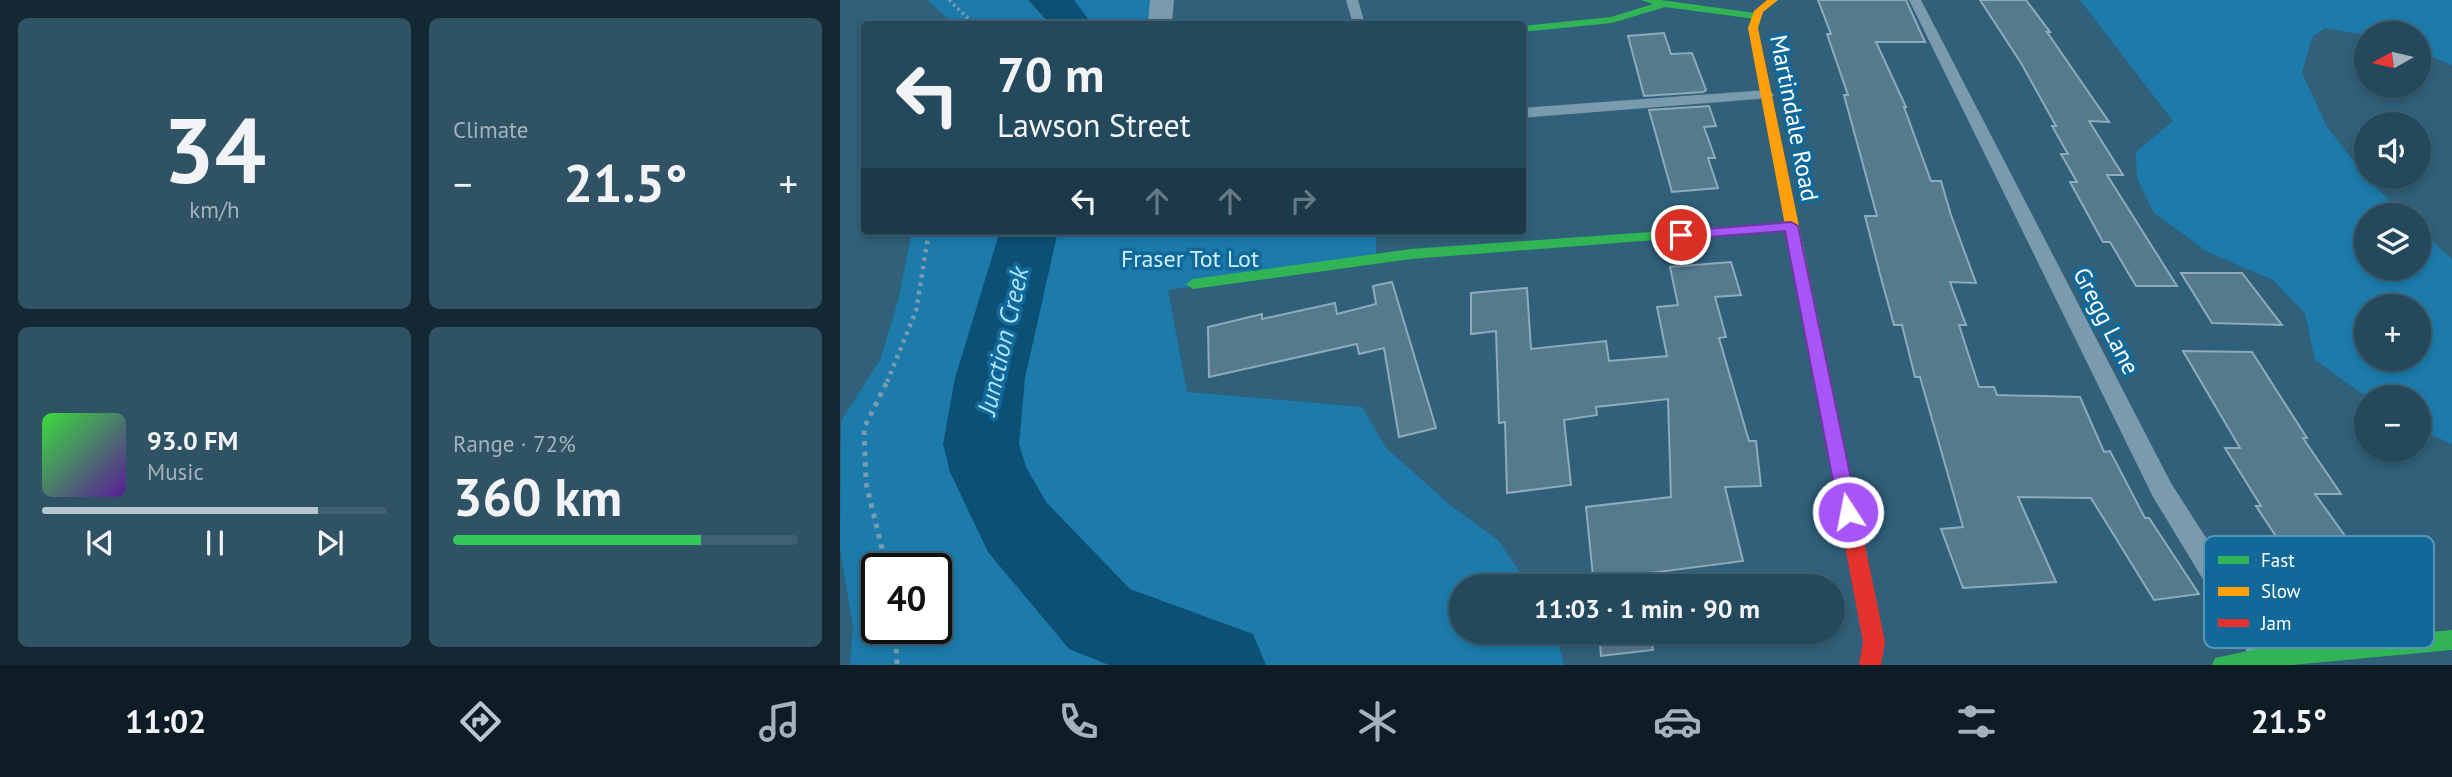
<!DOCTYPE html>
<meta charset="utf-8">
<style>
body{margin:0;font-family:"PT Sans",sans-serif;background:#305265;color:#f1f3f6;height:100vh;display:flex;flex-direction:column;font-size:26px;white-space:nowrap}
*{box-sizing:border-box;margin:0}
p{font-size:23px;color:#a3b2bb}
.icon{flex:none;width:38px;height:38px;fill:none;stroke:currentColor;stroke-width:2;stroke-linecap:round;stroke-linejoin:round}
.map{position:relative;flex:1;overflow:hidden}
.panel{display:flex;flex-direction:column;gap:18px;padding:18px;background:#142833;width:840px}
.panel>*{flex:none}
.banner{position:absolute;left:21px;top:21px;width:665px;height:214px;border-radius:7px;box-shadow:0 4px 10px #0003,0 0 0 2px #416072;background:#24485c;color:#f1f3f6;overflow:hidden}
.needle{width:46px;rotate:262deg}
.buttons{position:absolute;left:1514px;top:21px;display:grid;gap:14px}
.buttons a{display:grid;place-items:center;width:77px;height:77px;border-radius:50%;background:#24485c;box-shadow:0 4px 10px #0003,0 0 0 2px #416072;font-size:35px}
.speed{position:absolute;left:21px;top:553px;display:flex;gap:14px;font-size:35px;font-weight:700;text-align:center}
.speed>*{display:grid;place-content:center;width:91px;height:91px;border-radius:50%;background:#24485c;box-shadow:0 4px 10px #0003,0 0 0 2px #416072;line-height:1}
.speed .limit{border:4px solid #111;border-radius:10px;background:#fff;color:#111}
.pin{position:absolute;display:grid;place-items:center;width:60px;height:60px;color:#fff;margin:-30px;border:4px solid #fff;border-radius:50%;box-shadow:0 2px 7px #0007}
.me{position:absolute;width:77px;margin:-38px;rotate:349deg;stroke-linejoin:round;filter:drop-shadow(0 0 5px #0008)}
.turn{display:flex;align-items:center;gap:24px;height:147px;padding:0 21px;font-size:32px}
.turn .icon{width:91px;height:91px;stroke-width:2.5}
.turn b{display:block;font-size:49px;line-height:60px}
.lanes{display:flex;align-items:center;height:66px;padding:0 21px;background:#0003;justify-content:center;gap:35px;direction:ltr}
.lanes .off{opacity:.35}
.big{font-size:52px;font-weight:600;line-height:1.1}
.panel .tile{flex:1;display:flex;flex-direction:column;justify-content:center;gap:10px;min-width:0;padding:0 24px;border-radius:10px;background:#305265}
.panel .dial{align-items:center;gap:0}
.dial b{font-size:91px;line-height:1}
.song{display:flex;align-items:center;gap:21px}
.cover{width:84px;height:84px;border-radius:10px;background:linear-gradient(135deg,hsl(120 70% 55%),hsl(270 70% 35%))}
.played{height:7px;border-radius:4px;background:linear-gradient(90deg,#b7c7d0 80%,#416072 80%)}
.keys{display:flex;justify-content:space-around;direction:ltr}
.heat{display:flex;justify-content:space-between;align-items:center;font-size:38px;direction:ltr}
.charge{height:10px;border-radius:5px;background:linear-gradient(90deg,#34c759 72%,#416072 0)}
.panel .tiles{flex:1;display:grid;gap:18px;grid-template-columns:repeat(2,1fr)}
.trip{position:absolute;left:609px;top:574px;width:396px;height:70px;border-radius:35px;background:#24485c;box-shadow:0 4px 10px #0003,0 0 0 2px #416072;font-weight:600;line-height:70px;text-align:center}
.tabs{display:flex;height:112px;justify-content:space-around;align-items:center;background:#0e1d25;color:#a3b2bb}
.tabs .icon{width:49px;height:49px}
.tabs .selected{color:#b7c7d0}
.tabs b{font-size:32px;color:#f1f3f6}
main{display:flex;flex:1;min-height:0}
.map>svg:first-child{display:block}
.green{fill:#1c7bab;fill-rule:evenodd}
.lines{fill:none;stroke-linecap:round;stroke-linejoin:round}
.river{fill:#0d5075;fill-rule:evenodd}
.building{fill:#557a8e;stroke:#8faab9;stroke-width:2}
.path-far2{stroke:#7a9bad;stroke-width:3.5;stroke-dasharray:2.5 3.5;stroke-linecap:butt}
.path-far1{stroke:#7a9bad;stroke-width:4.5;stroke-dasharray:3.5 5;stroke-linecap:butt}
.path{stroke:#7a9bad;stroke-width:5;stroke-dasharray:4.5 6;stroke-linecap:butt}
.lane{fill:#7a9bad;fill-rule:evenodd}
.street{fill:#7a9bad;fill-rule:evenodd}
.fast{fill:#30b455;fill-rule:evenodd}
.slow{fill:#ff9f0a;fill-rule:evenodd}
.jam{fill:#e5322d;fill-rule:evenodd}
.route{fill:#a855f7;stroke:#6d37a1;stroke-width:2}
.labels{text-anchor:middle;stroke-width:7;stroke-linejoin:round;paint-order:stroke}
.street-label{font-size:24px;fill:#fff;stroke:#116999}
.park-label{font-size:24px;fill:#cbedfe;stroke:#116999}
.water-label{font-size:26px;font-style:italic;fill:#b0e2fa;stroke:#116999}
.key{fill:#116999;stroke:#5896b8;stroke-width:2}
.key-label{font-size:19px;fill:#fff}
</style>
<main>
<section class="panel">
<div class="tiles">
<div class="tile dial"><b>34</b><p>km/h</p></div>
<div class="tile"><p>Climate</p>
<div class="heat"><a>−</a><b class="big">21.5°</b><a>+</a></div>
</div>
<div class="tile">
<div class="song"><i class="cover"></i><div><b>93.0 FM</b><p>Music</p></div></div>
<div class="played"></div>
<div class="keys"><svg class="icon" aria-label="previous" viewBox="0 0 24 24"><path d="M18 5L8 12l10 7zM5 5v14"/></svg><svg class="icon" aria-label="pause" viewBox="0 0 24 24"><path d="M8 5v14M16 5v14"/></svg><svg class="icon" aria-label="next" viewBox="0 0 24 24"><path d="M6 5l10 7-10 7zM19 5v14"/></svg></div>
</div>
<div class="tile"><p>Range · 72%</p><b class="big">360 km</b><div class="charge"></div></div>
</div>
</section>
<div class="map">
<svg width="1612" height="665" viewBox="0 0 1612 665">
<rect width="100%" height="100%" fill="#30607a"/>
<!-- green -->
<g class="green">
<polygon points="87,0 321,0 318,24 114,24"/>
<path d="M1240,0H1612V65L1579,52L1578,33H1526V35L1485,28L1472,37L1462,73L1487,127L1526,177L1563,215H1526V268H1578L1579,229L1612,259V444L1579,429L1578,397H1527L1475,360L1465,313L1433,280L1368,252L1314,213L1297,178L1296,152L1333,121ZM1578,306V359H1526V306Z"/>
<path d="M72,231H536V259L328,290L347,392L522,407L546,448L610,505L658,540L689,586H621V632H715L724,665H10L13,627L0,549L1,421L40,360L58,301ZM37,569H96V628H37Z"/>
</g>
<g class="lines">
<!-- river -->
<g class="river">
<polygon points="188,0 234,0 252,24 210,24"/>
<polygon points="160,231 218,231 185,378 179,444 186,467 206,502 290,589 413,634 426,665 269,665 229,649 148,552 110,472 103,444 115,378"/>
</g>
</g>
<!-- building -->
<g class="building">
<polygon points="978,0 1066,0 1085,42 1036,42 1066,107 1064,107 1091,181 1101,181 1111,215 1136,283 1110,282 1126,325 1119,325 1139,387 1154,387 1157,395 1240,397 1264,452 1270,451 1305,518 1309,518 1359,594 1314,600 1251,498 1178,497 1216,582 1123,588 1101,529 1123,527 1080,377 1075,377 1062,325 1054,325 1041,278 1025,216 1037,216 1004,95 1008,95 987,34 991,34"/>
<polygon points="1140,0 1186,0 1210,32 1207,32 1269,122 1249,121 1283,175 1267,175 1337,286 1296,286 1270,242 1263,242 1230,182 1237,182 1221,154 1228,154 1212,126 1216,126 1181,63"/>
<polygon points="824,33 831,54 852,53 866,90 863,92 804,96 788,36"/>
<polygon points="869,106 876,126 864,127 875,158 868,158 878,188 832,192 809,110"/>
<polygon points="891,262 901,295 875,297 886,337 879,338 909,441 916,441 921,486 885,487 903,561 802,574 804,586 754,586 746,507 831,497 828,399 756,407 757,415 724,420 731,485 667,493 665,422 659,423 656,331 631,334 631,293 687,288 691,349 766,341 769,361 827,356 817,307 838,305 830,267"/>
<polygon points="1341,273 1402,273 1442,325 1372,323"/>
<polygon points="552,282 596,428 559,437 544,348 519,354 517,344 369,377 368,327 422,314 422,319 495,303 497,314 536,304 533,286"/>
<polygon points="1343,351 1412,352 1467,438 1463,438 1501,494 1475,494 1513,547 1445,550 1416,506 1421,506 1385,448 1400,448"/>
<polygon points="759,632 810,632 813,650 761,656"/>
</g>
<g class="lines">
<!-- path-far2 -->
<polyline class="path-far2" points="109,0 134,24"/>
<!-- path-far1 -->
<polyline class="path-far1" points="47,382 76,311 89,231"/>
<!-- path -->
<g class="path">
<polyline points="47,569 26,483 24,428 48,380"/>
<polyline points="55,628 57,665"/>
</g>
<!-- lane -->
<g class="lane">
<polygon points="506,0 518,0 525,24 513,24"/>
<polygon points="1069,0 1081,0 1331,483 1436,647 1440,657 1437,665 1415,665 1313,497"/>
<polygon points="926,90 931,92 934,95 931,98 682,118 682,108"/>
</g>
<!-- street -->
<polygon class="street" points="310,0 334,0 332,24 308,24"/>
<!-- fast -->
<g class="fast">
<polygon points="801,0 821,0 915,13 920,16 915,19 825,7 772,23 682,32 682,26 771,17 813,4"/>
<polygon points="951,222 958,226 956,229 571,259 353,289 346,284 353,279 571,249"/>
<polygon points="1612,630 1612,650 1452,665 1372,665 1375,658 1426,647"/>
</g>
<!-- slow -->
<polygon class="slow" points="927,0 938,0 923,12 918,28 981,332 973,337 965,332 908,28 914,11"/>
<!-- jam -->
<polygon class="jam" points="973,327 981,332 1045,642 1041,665 1019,665 1023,642 965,332"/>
</g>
<!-- route -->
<polygon class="route" points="951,222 958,226 1018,512 1015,518 1008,520 1002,518 999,512 945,231 841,239 833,235 841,231"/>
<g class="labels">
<!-- street labels -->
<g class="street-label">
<text transform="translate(954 118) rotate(79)" y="8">Martindale Road</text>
<text transform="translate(1266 321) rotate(63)" y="8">Gregg Lane</text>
</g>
<!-- park labels -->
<g class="park-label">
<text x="350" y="267">Fraser Tot Lot</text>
</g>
<!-- water labels -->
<g class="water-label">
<text transform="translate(163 341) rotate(-77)" y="9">Junction Creek</text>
</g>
</g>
<!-- legend -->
<rect x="1364" y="536" width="230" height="112" rx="10" class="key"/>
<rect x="1378" y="556" width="31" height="8" fill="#30b455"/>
<rect x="1378" y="587" width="31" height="9" fill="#ff9f0a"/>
<rect x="1378" y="619" width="31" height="8" fill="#e5322d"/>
<g class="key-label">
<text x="1421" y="567">Fast</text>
<text x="1421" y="598">Slow</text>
<text x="1421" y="630">Jam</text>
</g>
</svg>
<div class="buttons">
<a><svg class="needle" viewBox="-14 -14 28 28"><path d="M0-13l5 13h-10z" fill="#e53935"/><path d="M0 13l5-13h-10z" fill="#a3b2bb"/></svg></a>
<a><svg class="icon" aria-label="sound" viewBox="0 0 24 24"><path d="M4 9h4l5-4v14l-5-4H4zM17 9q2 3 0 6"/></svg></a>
<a><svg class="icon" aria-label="layers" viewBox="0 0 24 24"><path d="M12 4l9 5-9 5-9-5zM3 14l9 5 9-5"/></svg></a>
<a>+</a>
<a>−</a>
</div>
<div class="speed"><div class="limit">40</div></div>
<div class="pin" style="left:841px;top:235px;background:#d93025"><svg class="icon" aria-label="arrive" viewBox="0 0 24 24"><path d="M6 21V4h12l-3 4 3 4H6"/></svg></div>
<svg class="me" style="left:1008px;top:512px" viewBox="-20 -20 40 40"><circle r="17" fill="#a855f7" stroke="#fff" stroke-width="3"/><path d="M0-11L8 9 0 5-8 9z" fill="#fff"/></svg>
<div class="trip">11:03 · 1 min · 90 m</div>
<div class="banner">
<div class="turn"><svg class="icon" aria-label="left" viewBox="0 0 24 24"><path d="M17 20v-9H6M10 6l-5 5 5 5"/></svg><div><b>70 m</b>Lawson Street</div></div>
<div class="lanes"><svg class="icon" aria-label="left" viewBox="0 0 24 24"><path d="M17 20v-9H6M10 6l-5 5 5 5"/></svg><svg class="icon off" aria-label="ahead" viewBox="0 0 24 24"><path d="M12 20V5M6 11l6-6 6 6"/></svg><svg class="icon off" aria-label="ahead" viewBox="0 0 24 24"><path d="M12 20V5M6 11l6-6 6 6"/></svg><svg class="icon off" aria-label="right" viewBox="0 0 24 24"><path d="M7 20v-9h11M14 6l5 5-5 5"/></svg></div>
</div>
</div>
</main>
<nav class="tabs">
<b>11:02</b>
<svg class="icon selected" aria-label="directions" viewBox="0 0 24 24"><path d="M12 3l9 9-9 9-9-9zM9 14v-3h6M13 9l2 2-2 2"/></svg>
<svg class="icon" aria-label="music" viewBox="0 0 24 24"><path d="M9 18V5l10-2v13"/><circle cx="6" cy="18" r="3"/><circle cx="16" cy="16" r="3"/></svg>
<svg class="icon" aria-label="phone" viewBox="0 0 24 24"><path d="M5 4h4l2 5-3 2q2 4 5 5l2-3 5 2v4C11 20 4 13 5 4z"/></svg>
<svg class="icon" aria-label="climate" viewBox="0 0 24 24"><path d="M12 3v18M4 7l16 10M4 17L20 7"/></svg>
<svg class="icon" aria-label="car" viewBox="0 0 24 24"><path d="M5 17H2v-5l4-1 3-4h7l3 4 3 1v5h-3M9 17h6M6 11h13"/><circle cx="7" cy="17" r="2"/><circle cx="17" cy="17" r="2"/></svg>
<svg class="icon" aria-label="filters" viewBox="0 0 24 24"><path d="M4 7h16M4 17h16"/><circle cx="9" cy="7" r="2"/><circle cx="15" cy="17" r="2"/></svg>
<b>21.5°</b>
</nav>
